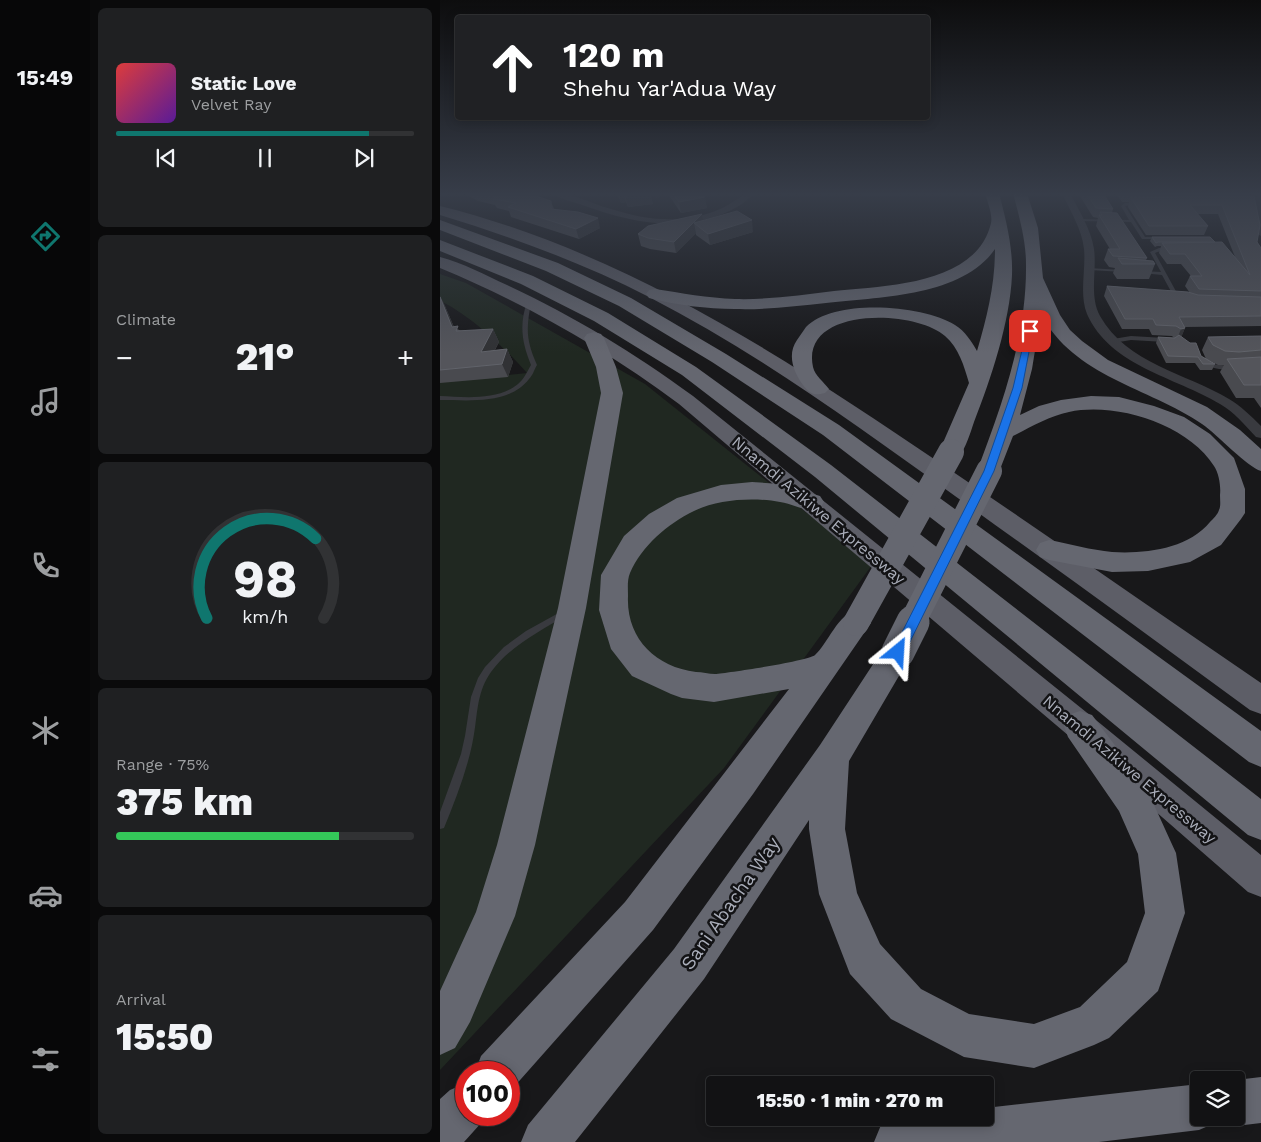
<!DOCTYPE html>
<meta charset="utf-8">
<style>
body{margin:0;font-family:"Work Sans",sans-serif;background:#1f2022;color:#f1f3f6;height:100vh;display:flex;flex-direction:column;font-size:19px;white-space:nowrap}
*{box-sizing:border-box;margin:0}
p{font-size:16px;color:#9c9ea0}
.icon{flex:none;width:28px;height:28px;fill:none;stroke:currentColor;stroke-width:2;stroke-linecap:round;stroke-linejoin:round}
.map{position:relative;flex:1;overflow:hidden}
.details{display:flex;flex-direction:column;gap:8px;padding:8px;background:#0a0a0b;width:350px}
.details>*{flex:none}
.banner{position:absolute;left:15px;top:15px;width:475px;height:105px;border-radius:5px;box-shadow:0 2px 12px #0003,0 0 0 1px #313234;background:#202124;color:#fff;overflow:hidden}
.buttons{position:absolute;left:750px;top:1071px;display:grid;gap:10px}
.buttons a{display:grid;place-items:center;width:55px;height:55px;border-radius:5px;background:#121214;box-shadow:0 2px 12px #0003,0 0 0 1px #313234;font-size:25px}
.speed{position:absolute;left:15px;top:1061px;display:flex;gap:10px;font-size:25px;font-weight:700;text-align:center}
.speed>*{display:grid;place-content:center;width:65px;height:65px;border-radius:50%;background:#121214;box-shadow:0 2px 12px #0003,0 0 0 1px #313234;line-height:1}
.speed .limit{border:8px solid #d22;background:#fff;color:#111}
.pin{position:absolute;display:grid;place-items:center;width:42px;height:42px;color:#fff;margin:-21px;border-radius:10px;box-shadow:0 2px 8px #0006}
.me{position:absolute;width:55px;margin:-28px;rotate:27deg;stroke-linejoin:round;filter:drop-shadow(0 0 4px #0008)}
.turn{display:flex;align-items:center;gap:18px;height:105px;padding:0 25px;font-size:22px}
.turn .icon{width:65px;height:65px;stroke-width:2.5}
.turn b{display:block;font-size:35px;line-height:42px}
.big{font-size:38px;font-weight:800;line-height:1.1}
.details .card{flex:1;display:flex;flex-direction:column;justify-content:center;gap:8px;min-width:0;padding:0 18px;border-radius:8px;background:#1f2022}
.details .dial{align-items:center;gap:0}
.dial svg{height:130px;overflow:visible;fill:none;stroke:#313234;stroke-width:7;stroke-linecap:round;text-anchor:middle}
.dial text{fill:#f1f3f6;stroke:none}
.song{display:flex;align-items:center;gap:15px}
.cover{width:60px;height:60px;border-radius:8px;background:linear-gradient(135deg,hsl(0 70% 55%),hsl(270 70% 35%))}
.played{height:5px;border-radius:2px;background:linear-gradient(90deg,#0f766e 85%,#313234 85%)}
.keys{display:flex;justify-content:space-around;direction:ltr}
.heat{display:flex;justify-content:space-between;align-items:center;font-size:28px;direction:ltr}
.charge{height:8px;border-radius:4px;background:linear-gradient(90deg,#34c759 75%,#313234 0)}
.trip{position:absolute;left:266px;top:1076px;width:288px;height:50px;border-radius:5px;background:#121214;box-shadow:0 2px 12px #0003,0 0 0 1px #313234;font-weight:800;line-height:50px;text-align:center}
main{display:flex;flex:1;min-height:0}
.menu{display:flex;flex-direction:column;width:90px;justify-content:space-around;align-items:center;background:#070708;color:#9c9ea0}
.menu .icon{width:35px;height:35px}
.menu .selected{color:#0f766e}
.menu b{font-size:22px;color:#f1f3f6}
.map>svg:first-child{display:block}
.green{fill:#202821}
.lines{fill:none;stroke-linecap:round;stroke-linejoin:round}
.service{fill:#393a3f;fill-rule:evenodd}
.minor{fill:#393a3f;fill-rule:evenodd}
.trunk{fill:#5d5e67;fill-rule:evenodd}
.motorway{fill:#656770;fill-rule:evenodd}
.motorway-bridge-far1{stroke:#656770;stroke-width:26}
.motorway-bridge{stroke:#656770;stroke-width:33}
.wall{fill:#494a4f}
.shaded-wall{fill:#313235}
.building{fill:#54555b;stroke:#61636a}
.route{fill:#1a73e8;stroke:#114b97}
.labels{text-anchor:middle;stroke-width:5;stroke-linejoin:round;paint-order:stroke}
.street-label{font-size:16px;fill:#aaaeba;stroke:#131315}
.near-street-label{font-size:19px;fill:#aaaeba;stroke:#131315}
</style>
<main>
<nav class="menu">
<b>15:49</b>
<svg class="icon selected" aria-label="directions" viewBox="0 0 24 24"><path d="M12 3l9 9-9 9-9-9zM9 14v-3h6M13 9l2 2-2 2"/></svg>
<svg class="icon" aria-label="music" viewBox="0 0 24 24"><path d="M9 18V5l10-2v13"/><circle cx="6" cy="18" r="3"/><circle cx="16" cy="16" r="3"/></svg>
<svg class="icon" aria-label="phone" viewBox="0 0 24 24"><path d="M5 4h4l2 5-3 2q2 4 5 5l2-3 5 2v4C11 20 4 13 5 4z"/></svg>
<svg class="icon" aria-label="climate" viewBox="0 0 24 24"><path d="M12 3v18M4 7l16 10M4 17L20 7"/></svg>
<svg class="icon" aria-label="car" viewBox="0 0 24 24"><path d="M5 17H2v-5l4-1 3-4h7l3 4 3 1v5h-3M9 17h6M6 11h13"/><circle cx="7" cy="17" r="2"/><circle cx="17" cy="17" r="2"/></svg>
<svg class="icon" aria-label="filters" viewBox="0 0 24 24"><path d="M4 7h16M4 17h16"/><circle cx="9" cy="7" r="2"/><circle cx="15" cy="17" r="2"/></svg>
</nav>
<section class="details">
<div class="card">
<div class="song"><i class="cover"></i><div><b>Static Love</b><p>Velvet Ray</p></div></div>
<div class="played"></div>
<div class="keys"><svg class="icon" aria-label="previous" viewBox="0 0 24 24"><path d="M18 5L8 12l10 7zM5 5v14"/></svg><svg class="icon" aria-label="pause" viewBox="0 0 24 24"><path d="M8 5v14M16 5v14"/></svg><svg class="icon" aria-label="next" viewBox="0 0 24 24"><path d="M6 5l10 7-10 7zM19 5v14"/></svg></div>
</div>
<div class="card"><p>Climate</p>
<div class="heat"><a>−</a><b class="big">21°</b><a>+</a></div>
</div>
<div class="card dial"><svg viewBox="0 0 100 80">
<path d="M14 69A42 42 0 1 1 86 69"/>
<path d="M14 69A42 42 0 0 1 81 20" stroke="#0f766e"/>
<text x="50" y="56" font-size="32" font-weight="700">98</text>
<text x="50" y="72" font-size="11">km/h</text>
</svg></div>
<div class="card"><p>Range · 75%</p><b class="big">375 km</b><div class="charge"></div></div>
<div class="card"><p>Arrival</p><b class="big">15:50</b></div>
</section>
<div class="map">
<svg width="821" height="1142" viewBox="0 0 821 1142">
<rect width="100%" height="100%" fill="#18181a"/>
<!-- green -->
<path class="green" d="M0,274L26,283L205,384L432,565L284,768L0,1070V382L87,373C66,349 29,314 0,301Z"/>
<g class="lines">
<!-- service -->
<g class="service">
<polygon points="212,193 216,193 219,197 216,198"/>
<polygon points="699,202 699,204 685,206 705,237 720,237 722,238 722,239 702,239 691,222 639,221 637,220 639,219 689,220 681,206 685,203"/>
<path d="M719,248H731L733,249C728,252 721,250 715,253L738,295L741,298V299H737L734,297L722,275L702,273L700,272L702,271L721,272L710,252Z"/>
<polygon points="648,268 683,270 685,271 683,272 650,270 648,270"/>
<path d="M87,302L91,303C86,329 86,340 97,365C94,370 93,375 89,379C69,405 29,400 0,400V396C24,397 57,401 78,384C84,379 87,372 91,365C82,343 79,325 87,302Z"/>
<polygon points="691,336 725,338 728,340 725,342 691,340 673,343 670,341 673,339"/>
<path d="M764,360L772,364L791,366L794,368L791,370C780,369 770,369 761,362Z"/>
<path d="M124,610L127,611L128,613L127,615C100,631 70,646 51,672C35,694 38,720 32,745C26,773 15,801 4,828L0,829V812L21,754L25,736L31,697L38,678L45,667L64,647L86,631Z"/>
</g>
<!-- minor -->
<g class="minor">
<path d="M113,193C130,193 145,200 161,206C181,212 203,219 224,219C244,220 262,217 280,209C292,204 302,193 314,193C306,203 294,209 283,214C236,232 190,222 145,206C135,202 121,200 113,193Z"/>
<path d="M622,193H630C639,211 651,229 654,249C657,271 649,296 660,316C687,364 746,373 789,399C801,406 811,416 821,426V438L816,437C805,425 794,412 780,404C735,377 670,366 647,314C639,294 646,270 644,249C642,229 630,211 622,193Z"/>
<polygon points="817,193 821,193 821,236 816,233 812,205"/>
</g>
<!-- trunk -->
<g class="trunk">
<path d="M0,206C185,252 345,358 500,463C608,536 714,610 821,683V714L810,710C712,638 614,567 515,496C416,425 318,353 209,297C143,263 72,237 0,215Z"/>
<path d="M0,257C23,263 45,275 67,285C135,317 193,352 253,396L651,716L821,855V897L808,892L629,736L239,404C164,348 86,304 0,268Z"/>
</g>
<!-- motorway -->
<g class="motorway">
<path d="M545,193H559C566,220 573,247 572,275C570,322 551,379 534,422C530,434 526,447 519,457L511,460L503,457L499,452L529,383C524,366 519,348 505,336C475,309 360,306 373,367C375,376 384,382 389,389L385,393C374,396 370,394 363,385C353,372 347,354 357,340C360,336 363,331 366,327C395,298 483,305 515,325C525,331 532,342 537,351C547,317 555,285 555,249C522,297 438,297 386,303C356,306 326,310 295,309C267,309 236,305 209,298L206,294L209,290L215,289C241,293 268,298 295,299C328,300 361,295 394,291C444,286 537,285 551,223C553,215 547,201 545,193Z"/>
<path d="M573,193H587L598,228L603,278L620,315L630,330L642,341L668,360L767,407L800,430L821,449V471C807,467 778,435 762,424C708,387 634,377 601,314L592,369L580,415L599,406L621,400L651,396L679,397L714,406L744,417L770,434L794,458L805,489V513L801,519L781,545L750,562L708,571L672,572L609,560L600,557L596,550L600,543L609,540C630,544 651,550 672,552C705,554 748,549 770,522C773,519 778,514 779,510C781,506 780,500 780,495C781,487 779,473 774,466C747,424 676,402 629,412C609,416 591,427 573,436L557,477L549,479L541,477L537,471C562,405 587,336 586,264C586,240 579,216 573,193Z"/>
<polygon points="0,220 118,263 191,298 286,354 399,425 821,731 821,767 809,762 383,435 272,362 179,306 106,271 0,230"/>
<polygon points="0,240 93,276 168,313 256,367 391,465 821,799 821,840 808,835 375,477 242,375 154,321 81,284 0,251"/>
<polygon points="154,332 161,334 164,338 176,367 183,393 146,608 95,845 75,916 30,1022 15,1048 0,1055 0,991 36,912 57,845 118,608 161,393 156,367 144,338 147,334"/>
<path d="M312,482L340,484L380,496L384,502L380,508C365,513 354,504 340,502C314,497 278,499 254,511C227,524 202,546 190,573C187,580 188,589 188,596C186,638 215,667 256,672C262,672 269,674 275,674C289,673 368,661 375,655C387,645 399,612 416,611C419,611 423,613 426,614L431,623L313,794L213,930L73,1088L69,1090V1072H35L41,1056L185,902L349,689L274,702L242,698L231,694L192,676L171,649L159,610L161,575L184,536L209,514L237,498L281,485Z"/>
<polygon points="458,639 469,643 473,652 409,761 405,829 417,893 440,944 481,989 529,1014 594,1024 640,1007 687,962 705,913 698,854 679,811 628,737 624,726 628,715 640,711 652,715 705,785 730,840 736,853 745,913 718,991 669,1038 654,1045 594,1068 524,1057 451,1019 410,974 379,894 369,829 369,820 264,979 135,1142 81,1142 88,1125 234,949 380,745 447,643"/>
<polygon points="821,1077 821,1123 796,1126 780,1119 779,1118 796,1118 796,1080"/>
<polygon points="26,1083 26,1115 45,1115 42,1122 24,1142 0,1142 0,1099 10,1090"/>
<polygon points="759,1084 759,1118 778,1118 775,1123 759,1130 659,1142 434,1142 441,1125 464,1118 545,1118 545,1108"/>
</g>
<!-- motorway-bridge-far1 -->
<g class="motorway-bridge-far1">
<polyline points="416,623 511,452"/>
<polyline points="472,623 549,471"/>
</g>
<!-- motorway-bridge -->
<polyline class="motorway-bridge" points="458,652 473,622"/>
</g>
<!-- wall -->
<g class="wall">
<polygon points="23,193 97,193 99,197 111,201 114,209 160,228 139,239 71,217 69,211 57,208 55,205 38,201"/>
<polygon points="177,193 210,193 213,204 188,207 186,202 181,203"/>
<polygon points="229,193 261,193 267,208 241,213 230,197"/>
<polygon points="425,193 460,193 460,196 426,196"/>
<polygon points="638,193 663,193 673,209 672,213 707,258 706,260 715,264 709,279 677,279 673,273 675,268 669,267 664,260 668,249 670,249 656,226 658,218 653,217"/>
<polygon points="676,193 804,193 817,242 821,248 821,326 745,327 745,328 741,337 761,356 766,359 762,350 768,337 821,336 821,408 814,398 796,398 780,372 784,365 778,365 766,359 775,364 772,370 760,370 755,363 726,363 716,343 718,337 734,338 732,336 712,335 709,329 682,329 664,296 667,286 750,293 745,286 750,276 751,276 741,264 727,264 719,253 721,246 717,246 715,247 710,241 712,237 775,242 795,257 778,214 757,214 768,226 764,235 706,235 688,207 689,202 682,202"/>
<polygon points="262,214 263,220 313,232 270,245 256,235 256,233 236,253 210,249 201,246 198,234"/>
<polygon points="0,296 5,306 14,327 21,331 53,329 59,342 55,350 67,349 73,362 68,377 0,383"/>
</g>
<!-- shaded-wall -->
<g class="shaded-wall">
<polygon points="87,193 97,193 99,197"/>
<polygon points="179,193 183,193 186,202 181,203"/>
<polygon points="210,193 213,204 188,207 185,196"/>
<polygon points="265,197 267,208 241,213 239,202"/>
<polygon points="262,214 264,225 254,223 256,233 236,253 234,242"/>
<polygon points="158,218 160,228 139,239 136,229"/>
<polygon points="312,220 313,232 270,245 268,234"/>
<polygon points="0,296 5,306 19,339 12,327"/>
<polygon points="745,328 741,338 737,339 741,329"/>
<polygon points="53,329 59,342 47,364 41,352"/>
<polygon points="67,349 73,362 68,377 62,364"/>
</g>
<!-- building -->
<g class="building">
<polygon points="40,193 87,193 111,201 111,209 138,212 158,218 136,229 68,207 76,203 53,199 57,196"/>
<polygon points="184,193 208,193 185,196"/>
<polygon points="232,193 261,193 265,197 239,202"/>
<polygon points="646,193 663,193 673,209 656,208"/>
<polygon points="739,193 804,193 805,195 814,196 820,225 817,242 821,248 821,291 759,289 750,276 762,276 745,254 730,254 722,243 782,242 810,275 782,205 750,205 768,226 709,226 691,198 738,197"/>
<polygon points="297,211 312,220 268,234 254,223"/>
<polygon points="660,212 677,213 707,258 673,256 668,249 680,249 659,215 662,215"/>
<polygon points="262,214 234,242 208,238 198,234 208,226"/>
<polygon points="712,237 770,237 775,242 718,242 716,243"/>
<polygon points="678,258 713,261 715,264 682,264"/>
<polygon points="667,286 748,292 758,295 821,297 821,316 739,317 745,328 741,329 736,326 716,325 713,319 685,319"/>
<polygon points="0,297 12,327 18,326 16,331 53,329 41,352 67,349 62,364 0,370"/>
<polygon points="739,335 750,343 756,343 761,356 775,364 763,364 758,357 728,356 718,337 735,338"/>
<polygon points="821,336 821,350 799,352 785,351 773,345 768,337"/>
<polygon points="821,357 821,385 804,385 787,359"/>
</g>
<!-- sky -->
<linearGradient id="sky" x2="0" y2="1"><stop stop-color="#0d0d0e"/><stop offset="0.55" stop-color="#373d49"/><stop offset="1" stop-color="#373d49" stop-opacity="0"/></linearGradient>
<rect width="821" height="353" fill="url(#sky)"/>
<!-- route -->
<polygon class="route" points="587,329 593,331 582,388 554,471 463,656 458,657 454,656 452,652 454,648 544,471 573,388"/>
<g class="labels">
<!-- street labels -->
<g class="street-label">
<text transform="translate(379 510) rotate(40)" y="6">Nnamdi Azikiwe Expressway</text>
<text transform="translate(690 769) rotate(40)" y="6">Nnamdi Azikiwe Expressway</text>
</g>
<!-- near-street labels -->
<g class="near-street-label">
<text transform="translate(290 903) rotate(-55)" y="7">Sani Abacha Way</text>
</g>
</g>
</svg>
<div class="buttons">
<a><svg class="icon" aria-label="layers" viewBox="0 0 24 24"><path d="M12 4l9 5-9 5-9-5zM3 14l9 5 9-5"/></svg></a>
</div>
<div class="speed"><div class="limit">100</div></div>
<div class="pin" style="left:590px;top:331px;background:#d93025"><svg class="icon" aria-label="arrive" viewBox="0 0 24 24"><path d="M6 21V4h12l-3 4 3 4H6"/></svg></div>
<svg class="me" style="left:458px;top:652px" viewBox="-20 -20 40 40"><path d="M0-17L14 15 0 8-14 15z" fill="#1a73e8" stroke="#fff" stroke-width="4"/></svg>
<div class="trip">15:50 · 1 min · 270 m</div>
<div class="banner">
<div class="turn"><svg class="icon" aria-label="ahead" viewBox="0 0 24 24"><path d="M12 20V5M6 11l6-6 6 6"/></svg><div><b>120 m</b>Shehu Yar'Adua Way</div></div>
</div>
</div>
</main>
